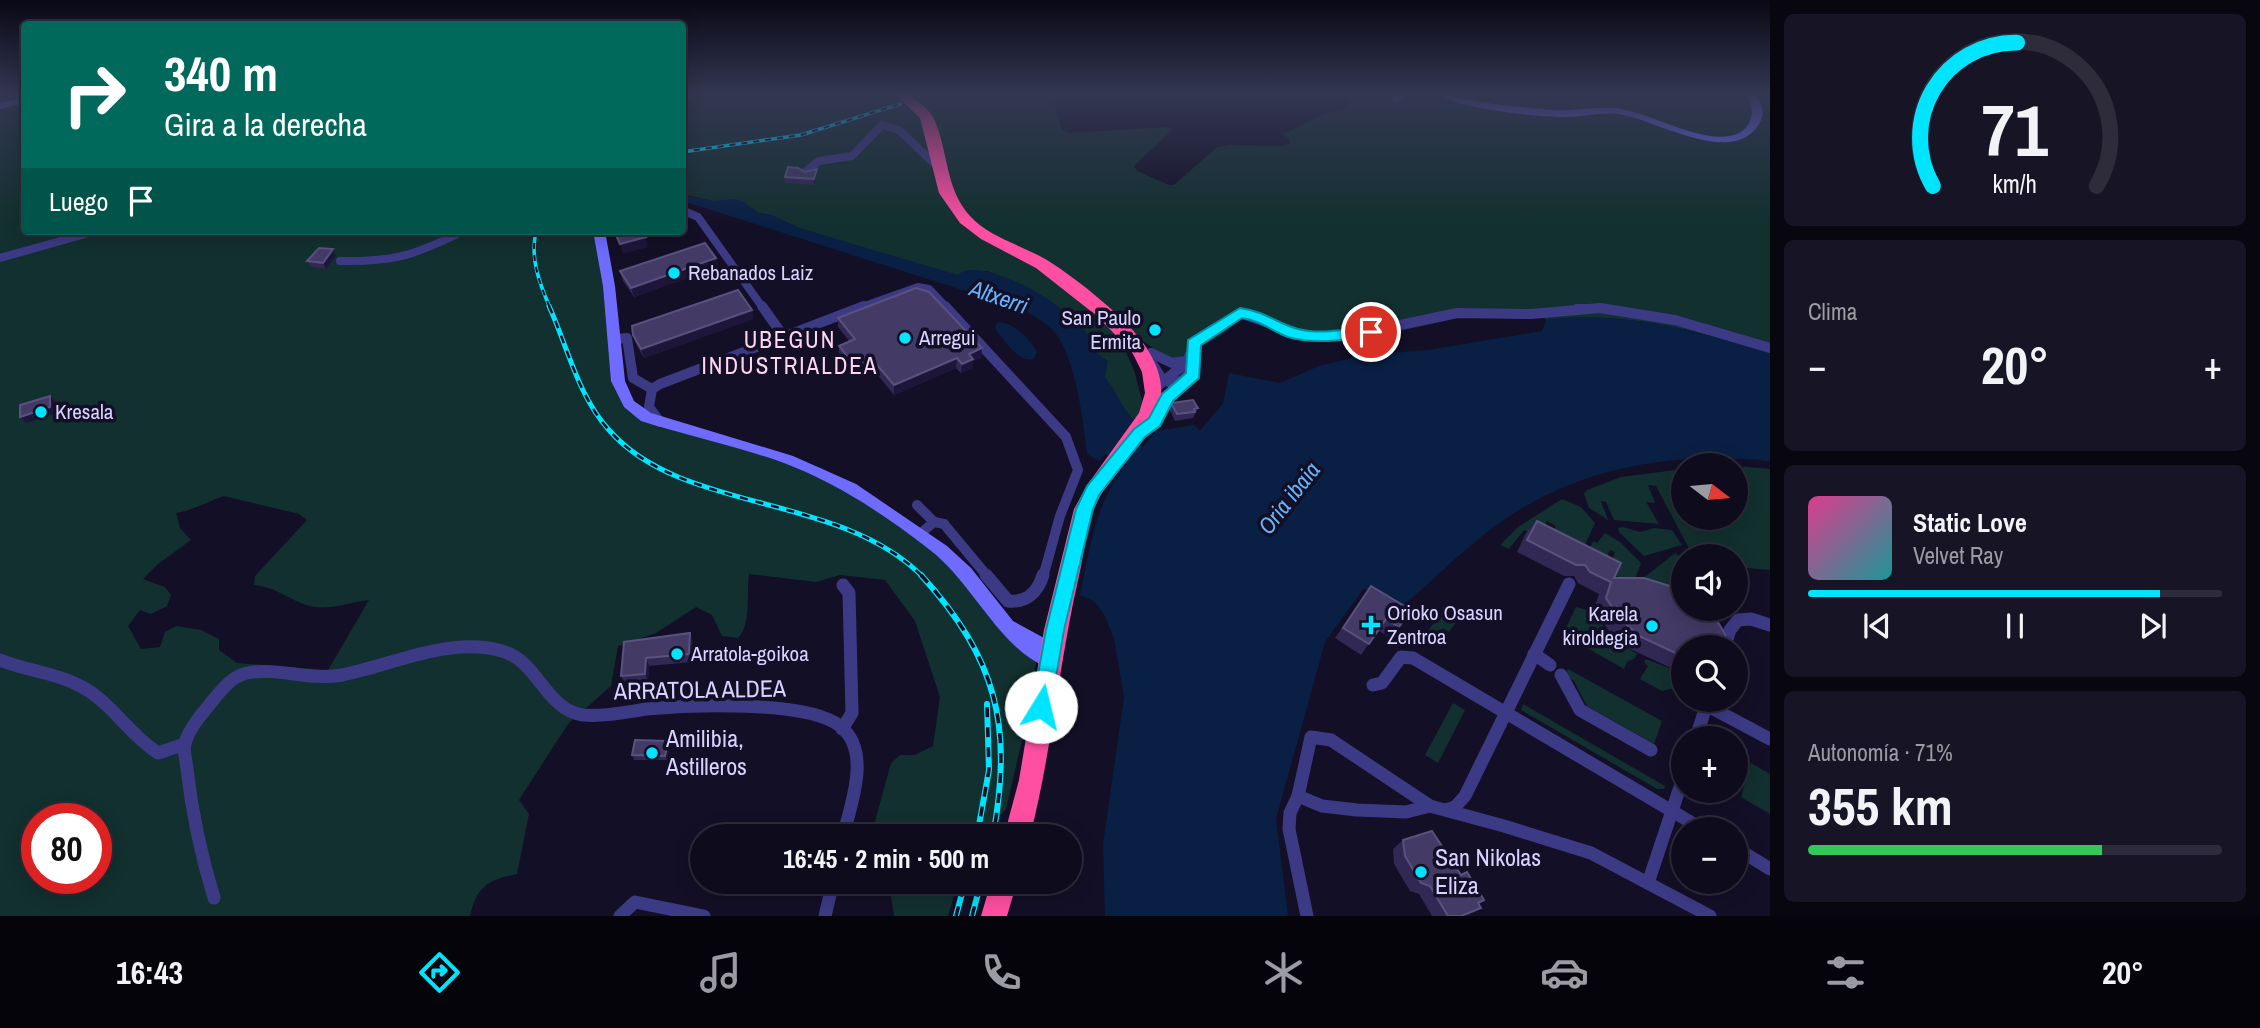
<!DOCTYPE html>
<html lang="es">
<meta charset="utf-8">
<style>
body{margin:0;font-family:"Archivo Narrow",sans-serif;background:#171425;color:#f1f3f6;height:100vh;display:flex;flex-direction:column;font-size:26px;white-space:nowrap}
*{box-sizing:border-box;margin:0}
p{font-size:23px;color:#9b9ba3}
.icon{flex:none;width:38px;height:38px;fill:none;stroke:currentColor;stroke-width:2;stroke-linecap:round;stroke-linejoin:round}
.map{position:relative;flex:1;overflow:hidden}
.panel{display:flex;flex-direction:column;gap:14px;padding:14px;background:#08060f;width:490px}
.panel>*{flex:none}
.hud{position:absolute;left:21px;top:21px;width:665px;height:214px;border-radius:7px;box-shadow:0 4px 18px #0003,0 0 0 2px #2e2b3b;background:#00695c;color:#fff;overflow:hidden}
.needle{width:46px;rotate:106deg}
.tools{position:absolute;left:1671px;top:453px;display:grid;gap:14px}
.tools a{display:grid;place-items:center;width:77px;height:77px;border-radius:50%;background:#0e0b1c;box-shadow:0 4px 18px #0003,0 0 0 2px #2e2b3b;font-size:35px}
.speed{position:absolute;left:21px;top:803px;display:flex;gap:14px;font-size:35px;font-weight:700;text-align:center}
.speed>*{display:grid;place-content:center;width:91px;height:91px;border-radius:50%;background:#0e0b1c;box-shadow:0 4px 18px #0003,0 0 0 2px #2e2b3b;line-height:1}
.speed .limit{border:10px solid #d22;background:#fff;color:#111}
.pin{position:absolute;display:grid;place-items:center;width:60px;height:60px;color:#fff;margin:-30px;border:4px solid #fff;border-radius:50%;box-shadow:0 2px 7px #0007}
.me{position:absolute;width:77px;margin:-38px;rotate:9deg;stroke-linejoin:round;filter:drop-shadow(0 0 5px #0008)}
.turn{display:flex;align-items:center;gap:24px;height:147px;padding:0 28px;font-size:32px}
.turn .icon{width:91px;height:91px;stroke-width:2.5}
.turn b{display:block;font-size:49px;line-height:60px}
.then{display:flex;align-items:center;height:66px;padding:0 28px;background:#0003;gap:14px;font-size:26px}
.big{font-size:52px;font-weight:700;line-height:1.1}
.panel .tile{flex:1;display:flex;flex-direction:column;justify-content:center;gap:10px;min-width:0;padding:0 24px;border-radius:10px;background:#171425}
.panel .dial{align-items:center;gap:0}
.dial svg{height:182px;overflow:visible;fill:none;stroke:#2e2b3b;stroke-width:7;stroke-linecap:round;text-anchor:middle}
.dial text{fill:#f1f3f6;stroke:none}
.song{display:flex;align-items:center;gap:21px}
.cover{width:84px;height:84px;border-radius:10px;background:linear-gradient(135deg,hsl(330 70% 55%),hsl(180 70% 35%))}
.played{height:7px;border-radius:4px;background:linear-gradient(90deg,#00e5ff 85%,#2e2b3b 85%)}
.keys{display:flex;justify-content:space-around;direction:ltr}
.heat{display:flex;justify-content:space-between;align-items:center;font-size:38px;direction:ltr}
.charge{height:10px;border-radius:5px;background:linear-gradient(90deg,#34c759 71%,#2e2b3b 0)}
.trip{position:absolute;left:690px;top:824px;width:392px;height:70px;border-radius:35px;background:#0e0b1c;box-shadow:0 4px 18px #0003,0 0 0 2px #2e2b3b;font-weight:700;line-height:70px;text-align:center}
.tab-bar{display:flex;height:112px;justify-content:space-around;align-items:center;background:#06040b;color:#9b9ba3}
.tab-bar .icon{width:49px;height:49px}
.tab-bar .current{color:#00e5ff}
.tab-bar b{font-size:32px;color:#f1f3f6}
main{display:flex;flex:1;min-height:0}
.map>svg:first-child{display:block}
.green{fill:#12302f;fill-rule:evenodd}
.water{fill:#0a1f44}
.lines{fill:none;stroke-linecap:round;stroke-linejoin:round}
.street-far2{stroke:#3d3a85;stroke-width:8}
.street-far1{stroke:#3d3a85;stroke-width:10}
.street{stroke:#3d3a85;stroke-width:13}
.secondary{fill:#6f6bff;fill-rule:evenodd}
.highway{fill:#ff4fa3;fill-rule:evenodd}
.rail-far2-casing{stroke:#00e5ff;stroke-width:3.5}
.rail-far1-casing{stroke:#00e5ff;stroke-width:5}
.rail-casing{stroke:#00e5ff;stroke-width:6}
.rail-far2{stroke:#130f26;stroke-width:2;stroke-dasharray:6;stroke-linecap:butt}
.rail-far1{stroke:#130f26;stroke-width:2.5;stroke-dasharray:8;stroke-linecap:butt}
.rail{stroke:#130f26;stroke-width:3.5;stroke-dasharray:10;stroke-linecap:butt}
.wall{fill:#312854}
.shaded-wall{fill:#1d163a}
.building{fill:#433a66;stroke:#5a527e;stroke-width:2}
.route{fill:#00e5ff;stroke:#0095a6;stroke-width:2}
.poi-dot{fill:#00e5ff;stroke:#130f26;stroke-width:2.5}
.labels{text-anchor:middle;stroke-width:7;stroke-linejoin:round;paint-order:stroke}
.poi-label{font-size:21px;fill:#d9d4ff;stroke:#130f26;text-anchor:start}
.water-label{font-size:23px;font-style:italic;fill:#62b6ff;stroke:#130f26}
.neighbourhood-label{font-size:23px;letter-spacing:2px;fill:#ffd6f0;stroke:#130f26}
.near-street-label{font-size:24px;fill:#d9d4ff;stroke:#130f26}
.near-poi-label{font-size:24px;fill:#d9d4ff;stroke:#130f26;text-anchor:start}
</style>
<main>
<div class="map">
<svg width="1770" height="916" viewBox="0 0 1770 916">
<rect width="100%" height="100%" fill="#130f26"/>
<!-- green -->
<g class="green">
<path d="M0,95H24V231H602L622,377L631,403L670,421L822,468L871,498L931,537L1036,661L1030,706L1006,809L982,836H871L891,763L900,755H915L933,746L940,697L915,621L885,580L840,575L816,582L749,574C746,593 752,623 738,638L722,636L712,615L696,607L656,633L618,646L611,686L568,724L519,800L529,814L517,874C488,880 477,886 470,916H0ZM224,496L299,514L307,520L255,576L254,585C277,587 288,600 310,606C329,611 351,602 369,600L328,670L237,663L219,650V639L201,630L176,626L165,632L160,647L141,649L128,626L140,610L151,614L167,606L171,595L165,587L143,579L158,564L191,540L180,528L176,513C194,510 207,502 224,496ZM37,819H96V878H37Z"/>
<path d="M683,95H1062L1056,97L1055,108L1062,130L1068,133L1168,127L1172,130L1134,166L1137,171L1169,185H1174L1217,147L1230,145L1283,146L1290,143L1289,139L1283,134L1325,114L1349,108L1347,95H1770V352C1696,331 1624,310 1546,320L1543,317L1476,314L1373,337L1301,341L1266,322L1243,317L1220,336L1198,348V353C1169,366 1166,357 1143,341C1135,336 1125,333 1116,330L1134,370L1144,408L1123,436L1143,447L1157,431L1194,425L1199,432L1223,404L1195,470L1119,439L1057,307L1029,288L987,271L958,275L914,264L799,228L771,215L758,213L744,203L712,201L683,194Z"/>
<polygon points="1736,466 1770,469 1770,570 1736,567 1736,556 1693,556 1656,486 1648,485 1655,503 1646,502 1659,524 1614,520 1606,502 1601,501 1608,520 1589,508 1584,494 1587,490 1621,477 1683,469 1684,518 1736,518"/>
<polygon points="1562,499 1581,507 1595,523 1579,558 1548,542 1556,526 1547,521 1540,537 1524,530 1509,549 1500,545 1518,527"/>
<polygon points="1623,527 1640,532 1654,528 1672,530 1682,545 1644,556 1619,532 1618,528"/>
<polygon points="1605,533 1620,542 1641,563 1633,584 1607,572 1615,552 1610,550 1601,569 1585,561 1593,541 1597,543"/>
<polygon points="1675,553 1683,559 1683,594 1640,581"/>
<path d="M1595,605C1596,626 1621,644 1637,654L1635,658L1627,662L1624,669L1563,634L1576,607L1590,611Z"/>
<polygon points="1442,612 1457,621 1449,632 1443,628 1433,647 1421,640"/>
<polygon points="1646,659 1674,670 1683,670 1683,686 1662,691 1640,679 1648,666 1644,662"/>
<polygon points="1568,669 1662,721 1654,744 1587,706 1574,681 1565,675"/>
<polygon points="1453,703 1465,710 1438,763 1425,755"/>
<polygon points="1523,704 1665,786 1664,789 1657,789 1521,710"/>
<polygon points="1751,763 1770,774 1770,814 1741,797"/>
<polygon points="889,882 958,882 948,916 894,916"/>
</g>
<!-- water -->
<g class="water">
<path d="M682,195L712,201L734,199L743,201L758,213L771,215L799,228L958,275C976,256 1049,295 1064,312C1070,319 1062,314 1069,321C1074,326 1083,327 1087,333C1099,349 1085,346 1108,361L1105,378C1116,388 1120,408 1136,421L1122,435L1143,447L1157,431L1194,425L1200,431L1223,404L1229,373L1280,383L1319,366L1364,355L1429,350L1542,331L1546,320C1624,310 1696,331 1770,352V461C1668,451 1570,468 1487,532C1457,556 1428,584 1399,610L1364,588L1325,642L1276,819L1288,916H1105L1103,844L1124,697L1114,639L1104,614L1094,601L1080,595C1090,548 1095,502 1127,464L1106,454L1099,461L1087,454C1084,424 1075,356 1055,333C1045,321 1032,315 1019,308L686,202L683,200Z"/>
<path d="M998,322C1015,323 1029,338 1037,352L1034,359C1017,362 1006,342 996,330L995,326Z"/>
</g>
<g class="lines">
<!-- street-far2 -->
<g class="street-far2">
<polyline points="805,172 819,161 852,156 882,125 899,130 938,167"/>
<polyline points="682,210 698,217 763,308"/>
<polyline points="0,258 96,231"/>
<path d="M340,261C396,262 414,255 464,231"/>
<polyline points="859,308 918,287 929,289 947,308"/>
<polyline points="1577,308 1602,308"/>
</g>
<!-- street-far1 -->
<g class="street-far1">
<polyline points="762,306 784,337"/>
<polyline points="945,306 1066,437 1078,470 1060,516 1043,577"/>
<polyline points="616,339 627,338 633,378 652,389"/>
<polyline points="1151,353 1172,363 1187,361 1197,339 1221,327 1240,313 1301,335 1327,337 1362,333 1457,313 1531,314 1600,308 1675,320 1770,348"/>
<polyline points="1153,365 1162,379 1173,384 1184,379 1195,366"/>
<polyline points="1159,385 1186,363"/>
<polyline points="1161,407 1173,392 1187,383"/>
<polyline points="660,422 649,407 652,389 660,384 864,306"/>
<polyline points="917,505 934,522"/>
<polyline points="920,534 934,522 944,524 988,577"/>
</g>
<!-- street -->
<g class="street">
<path d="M986,575L1008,601C1026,603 1038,592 1043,575"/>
<polyline points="1724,648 1730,630 1738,620 1751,619 1770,625"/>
<polyline points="1534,654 1550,665"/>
<path d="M0,660C27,671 58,673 84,688C112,704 130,735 158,753L185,744"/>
<polyline points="1561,675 1580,710 1651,750"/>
<polyline points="1373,685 1382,683 1401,657 1413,658 1704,830"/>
<polyline points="1706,705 1770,739"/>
<polyline points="842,729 852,713 849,593 843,585"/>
<polyline points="1696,738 1708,700"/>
<polyline points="1298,796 1322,806 1357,810 1406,812 1430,806 1504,826 1591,853 1710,916"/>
<polyline points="1446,810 1455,807 1465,796 1569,584"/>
<polyline points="1736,848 1770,869"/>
<polyline points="1648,883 1684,775"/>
<path d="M214,898C201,855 192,813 187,769C186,760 183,751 185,743C190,726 204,712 214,699C223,688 233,676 247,673C278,667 310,681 342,675C393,665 449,636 502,651C538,661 546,710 583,715C604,717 626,712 647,709C689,705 807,700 840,726C872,751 851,804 843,836"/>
<polyline points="620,916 635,902 704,916"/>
<polyline points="825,916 833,882"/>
<polyline points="1307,916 1289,829 1290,813 1298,796 1311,737 1331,740 1430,806"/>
</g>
<!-- secondary -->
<g class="secondary">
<polygon points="1395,95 1405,95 1396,103 1391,100"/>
<path d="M1439,95C1454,95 1467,100 1482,102C1505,106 1528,108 1551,110C1574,112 1598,105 1621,109C1655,115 1696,141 1730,136C1751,132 1758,111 1746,95H1756C1762,103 1765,111 1761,120C1737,171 1656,119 1618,114C1601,112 1583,117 1565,117C1539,117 1459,109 1439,95Z"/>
<polygon points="24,97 24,103 0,109 0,103"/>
<path d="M593,231H605L615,286L625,381L634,401L651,413L793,456L856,484L947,546L971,568L1013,621L1057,645L1059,650L1055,656L1057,661L1055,666L1049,668C1001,651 972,582 930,550C885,515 837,483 784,463C737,446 688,436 641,421L624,407L611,381L603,286Z"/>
</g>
<!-- highway -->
<g class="highway">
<polygon points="682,95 694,95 682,102"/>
<path d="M896,95H910C917,102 929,109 933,117C949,150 944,187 970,216C990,238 1022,245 1047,260C1076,278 1129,320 1146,347C1193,419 1119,450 1094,509C1086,529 1084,554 1079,576C1059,662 1052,751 1030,836H1004L1019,780L1044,630L1074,509L1088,484L1139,413L1145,393L1142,372L1132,352L1097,316L1036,268L981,239L960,223L939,193L920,118Z"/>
<polygon points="991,882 1017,882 1007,916 981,916"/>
</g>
<!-- rail-far2 casing -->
<g class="rail-far2-casing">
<g id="rail-far2">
<polyline points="682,152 801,135 900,104"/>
<path d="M536,231C530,259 539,282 550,308"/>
</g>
</g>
<!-- rail-far1 casing -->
<g class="rail-far1-casing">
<path id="rail-far1" d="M549,306C568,348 578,396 609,430C682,514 839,492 923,577"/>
</g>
<!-- rail casing -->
<g class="rail-casing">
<g id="rail">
<path d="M921,575C997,659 1013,725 993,836"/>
<polyline points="977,836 989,770 987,704"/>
<polyline points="956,916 965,882"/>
<polyline points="972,916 981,882"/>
</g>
</g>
<!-- rail-far2 -->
<use href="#rail-far2" class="rail-far2"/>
<!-- rail-far1 -->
<use href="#rail-far1" class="rail-far1"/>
<!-- rail -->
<use href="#rail" class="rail"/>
</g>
<!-- wall -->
<g class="wall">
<polygon points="805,172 817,175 814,185 785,183 785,177"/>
<polygon points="336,256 326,269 311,267 307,261"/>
<polygon points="718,267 634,297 623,281 620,271"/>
<polygon points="752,310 753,319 644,358 636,344 633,335"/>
<polygon points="838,318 982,348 981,358 973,361 973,368 961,373 956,368 894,395 872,368 855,375 839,355 839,346 850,342 838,327"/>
<polygon points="1171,403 1198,408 1193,418 1175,421 1169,409"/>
<polygon points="1537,521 1614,578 1684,648 1684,667 1671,668 1628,648 1609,631 1594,609 1599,594 1578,583 1574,576 1564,576 1517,552 1526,533"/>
<polygon points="1371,586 1399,627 1390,638 1378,630 1361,655 1335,638"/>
<polygon points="690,633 693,642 692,662 649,666 648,681 625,684 621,676 624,642"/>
<polygon points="668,741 670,746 667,760 634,760 632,755"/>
<polygon points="1403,840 1461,875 1484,900 1478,904 1469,916 1432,916 1419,894 1410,891 1394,864 1393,849"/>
</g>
<!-- shaded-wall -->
<g class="shaded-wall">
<polygon points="817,169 817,175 814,185 814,179"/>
<polygon points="646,237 648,247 623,254 620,244"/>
<polygon points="333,249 336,256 326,269 323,263"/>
<polygon points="716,258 718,267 634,297 631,288"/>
<polygon points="752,310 753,319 644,358 641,349"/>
<polygon points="982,348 981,358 973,361 973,368 961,373 962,364 969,354"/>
<polygon points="957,358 956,368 894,395 894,385"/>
<polygon points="872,359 872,368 855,375 855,366"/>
<polygon points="50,396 56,402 56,413 27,423 20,417"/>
<polygon points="690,633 693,642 692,662 689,654"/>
<polygon points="646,658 649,666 648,681 645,674"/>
<polygon points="668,741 670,746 667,760 665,756"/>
<polygon points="1481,908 1469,916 1461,916"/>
</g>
<!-- building -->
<g class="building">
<polygon points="788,167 798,168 805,172 817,169 814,179 785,177"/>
<polygon points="621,231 643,231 646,237 620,244 615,233"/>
<polygon points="705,243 716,258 631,288 620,271"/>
<polygon points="319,248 333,249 323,263 307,261"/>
<polygon points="916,288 929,292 982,348 969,354 973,359 962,364 957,358 894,385 872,359 855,366 839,346 855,339 838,318"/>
<polygon points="738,290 752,310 641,349 633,335 632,326"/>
<polygon points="50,396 50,407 20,417 20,405"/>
<polygon points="1193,400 1198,408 1194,409 1195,412 1177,414 1171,403"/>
<polygon points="1537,521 1621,563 1614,578 1644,578 1673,587 1684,594 1684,609 1705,609 1716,619 1725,634 1727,648 1684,648 1684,657 1641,637 1621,620 1606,598 1611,582 1590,572 1585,565 1576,565 1527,540"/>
<polygon points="1371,586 1411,610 1399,627 1386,619 1369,644 1343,628"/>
<polygon points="690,633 689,654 646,658 645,674 621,676 624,642"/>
<polygon points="635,740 668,741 665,756 632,755"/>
<polygon points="1432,831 1461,875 1467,872 1484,900 1478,903 1481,908 1461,916 1448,916 1430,886 1421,883 1405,856 1403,840"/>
</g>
<!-- sky -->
<linearGradient id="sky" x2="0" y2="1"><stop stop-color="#0a0815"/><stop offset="0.42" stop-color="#333752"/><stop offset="1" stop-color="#333752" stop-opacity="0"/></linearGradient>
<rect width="1770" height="224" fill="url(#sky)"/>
<!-- route -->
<path class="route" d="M1240,308C1267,312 1276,323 1298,329C1321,335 1348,329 1371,327L1378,332L1371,337C1344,339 1315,345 1288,337C1272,331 1260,320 1242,318L1201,345L1199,378L1173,401L1160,426L1145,437L1099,495L1093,509L1064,630L1051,707L1048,714L1041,716L1034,714L1032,707L1046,630L1076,509L1087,486L1134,429L1149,418L1162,394L1186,373L1188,340Z"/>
<!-- markers -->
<g class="poi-dot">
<circle cx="674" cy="273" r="7"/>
<circle cx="1155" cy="330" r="7"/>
<circle cx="905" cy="338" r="7"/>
<circle cx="41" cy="412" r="7"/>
<path d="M1367.5 614.5h7v7h7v7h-7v7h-7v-7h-7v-7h7z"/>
<circle cx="1652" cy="626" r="7"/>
<circle cx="677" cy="654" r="7"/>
<circle cx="652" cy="753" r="7"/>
<circle cx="1421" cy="872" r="7"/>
</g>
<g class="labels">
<!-- poi labels -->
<g class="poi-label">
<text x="688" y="280">Rebanados Laiz</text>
<text x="1141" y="325" text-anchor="end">San Paulo<tspan x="1141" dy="24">Ermita</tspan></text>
<text x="919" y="345">Arregui</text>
<text x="55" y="419">Kresala</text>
<text x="1387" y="620">Orioko Osasun<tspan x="1387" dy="24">Zentroa</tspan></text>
<text x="1638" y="621" text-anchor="end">Karela<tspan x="1638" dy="24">kiroldegia</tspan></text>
<text x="691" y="661">Arratola-goikoa</text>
</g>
<!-- water labels -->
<g class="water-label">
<text transform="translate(999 297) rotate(19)" y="8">Altxerri</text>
<text transform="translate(1289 498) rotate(-52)" y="8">Oria ibaia</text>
</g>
<!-- neighbourhood labels -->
<g class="neighbourhood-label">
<text x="790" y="348">UBEGUN<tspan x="790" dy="26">INDUSTRIALDEA</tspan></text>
</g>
<!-- near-street labels -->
<g class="near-street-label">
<text transform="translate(700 690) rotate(-1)" y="8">ARRATOLA ALDEA</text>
</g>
<!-- near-poi labels -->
<g class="near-poi-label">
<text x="666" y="747">Amilibia,<tspan x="666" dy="28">Astilleros</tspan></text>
<text x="1435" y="866">San Nikolas<tspan x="1435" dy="28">Eliza</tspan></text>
</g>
</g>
</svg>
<div class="tools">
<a><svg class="needle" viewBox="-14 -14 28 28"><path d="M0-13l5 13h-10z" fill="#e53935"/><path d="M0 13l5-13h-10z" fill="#9b9ba3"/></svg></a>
<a><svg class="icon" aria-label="sound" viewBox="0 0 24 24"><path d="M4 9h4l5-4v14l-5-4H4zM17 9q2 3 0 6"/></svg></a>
<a><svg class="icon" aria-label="search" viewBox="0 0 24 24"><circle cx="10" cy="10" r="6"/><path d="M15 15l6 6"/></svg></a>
<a>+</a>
<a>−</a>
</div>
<div class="speed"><div class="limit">80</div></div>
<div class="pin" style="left:1371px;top:332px;background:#d93025"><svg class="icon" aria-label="arrive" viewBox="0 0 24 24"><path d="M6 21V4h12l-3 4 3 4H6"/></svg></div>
<svg class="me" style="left:1041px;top:707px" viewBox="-20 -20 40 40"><circle r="19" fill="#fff"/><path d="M0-13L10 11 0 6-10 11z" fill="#00e5ff"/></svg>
<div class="trip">16:45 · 2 min · 500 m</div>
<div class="hud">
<div class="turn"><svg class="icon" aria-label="right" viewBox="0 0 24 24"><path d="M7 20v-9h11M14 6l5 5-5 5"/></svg><div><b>340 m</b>Gira a la derecha</div></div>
<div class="then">Luego<svg class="icon" aria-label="arrive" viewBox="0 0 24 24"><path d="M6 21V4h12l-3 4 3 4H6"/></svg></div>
</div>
</div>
<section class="panel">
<div class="tile dial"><svg viewBox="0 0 100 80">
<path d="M14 69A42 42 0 1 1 86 69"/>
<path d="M14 69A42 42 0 0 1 51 6" stroke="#00e5ff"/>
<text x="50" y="56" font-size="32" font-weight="700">71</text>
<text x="50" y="72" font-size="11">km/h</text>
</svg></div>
<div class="tile"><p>Clima</p>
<div class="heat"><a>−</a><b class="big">20°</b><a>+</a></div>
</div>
<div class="tile">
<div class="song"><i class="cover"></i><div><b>Static Love</b><p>Velvet Ray</p></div></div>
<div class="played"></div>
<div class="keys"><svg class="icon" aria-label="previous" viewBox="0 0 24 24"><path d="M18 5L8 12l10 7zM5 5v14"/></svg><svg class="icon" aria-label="pause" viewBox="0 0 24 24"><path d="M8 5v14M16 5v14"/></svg><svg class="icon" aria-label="next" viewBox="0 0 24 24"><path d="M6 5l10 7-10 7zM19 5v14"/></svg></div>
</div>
<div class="tile"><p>Autonomía · 71%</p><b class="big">355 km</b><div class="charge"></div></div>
</section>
</main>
<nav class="tab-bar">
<b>16:43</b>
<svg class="icon current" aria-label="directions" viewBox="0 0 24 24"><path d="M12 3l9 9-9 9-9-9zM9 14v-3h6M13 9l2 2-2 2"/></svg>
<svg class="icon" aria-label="music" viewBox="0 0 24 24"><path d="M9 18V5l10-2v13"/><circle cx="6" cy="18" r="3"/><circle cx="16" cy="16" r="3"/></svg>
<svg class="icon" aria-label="phone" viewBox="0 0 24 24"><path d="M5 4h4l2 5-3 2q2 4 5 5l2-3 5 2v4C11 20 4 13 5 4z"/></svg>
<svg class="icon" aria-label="climate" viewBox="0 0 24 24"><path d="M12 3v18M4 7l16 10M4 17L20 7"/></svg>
<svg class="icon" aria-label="car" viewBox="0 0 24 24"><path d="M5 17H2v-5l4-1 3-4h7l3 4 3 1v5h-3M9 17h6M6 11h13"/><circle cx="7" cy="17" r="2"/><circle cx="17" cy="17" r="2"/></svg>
<svg class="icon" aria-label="filters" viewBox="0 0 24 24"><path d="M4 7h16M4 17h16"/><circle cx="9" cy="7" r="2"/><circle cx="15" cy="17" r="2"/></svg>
<b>20°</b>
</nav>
